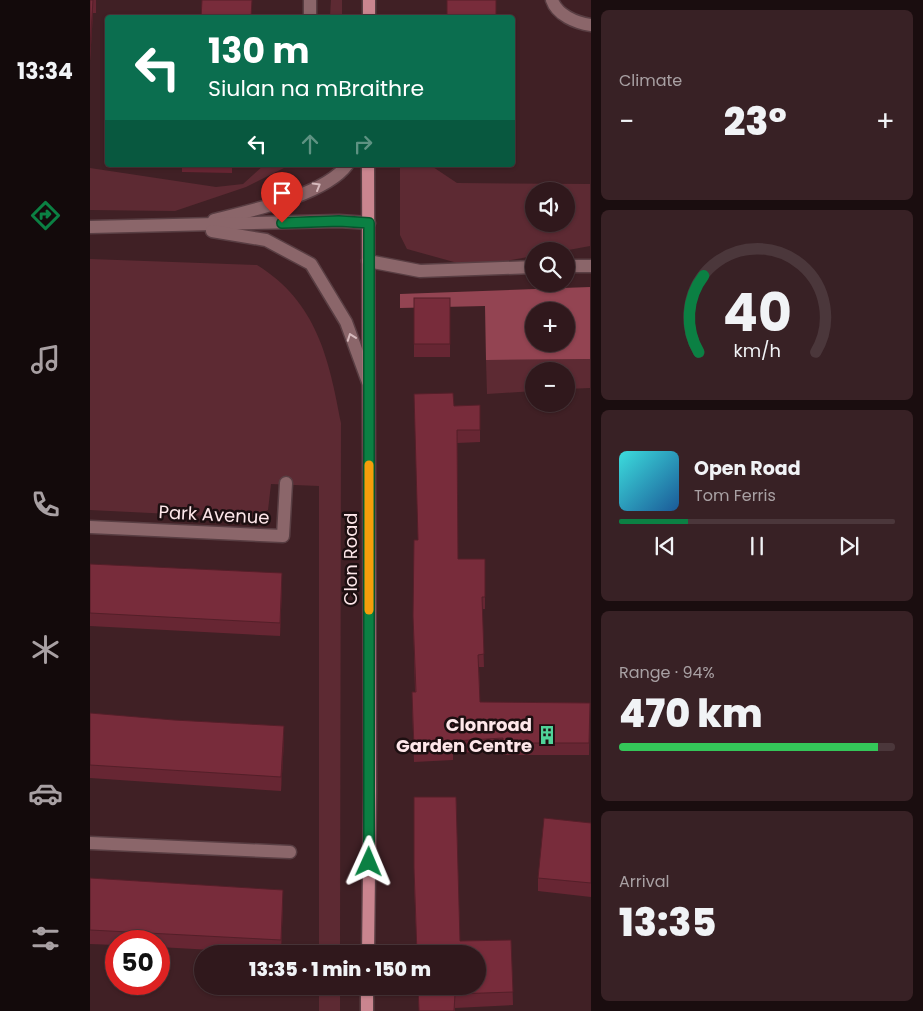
<!DOCTYPE html>
<meta charset="utf-8">
<style>
body{margin:0;font-family:Poppins,sans-serif;background:#382125;color:#f1f3f6;height:100vh;display:flex;flex-direction:column;font-size:19px;white-space:nowrap}
*{box-sizing:border-box;margin:0}
p{font-size:16px;color:#a8a0a3}
.icon{flex:none;width:28px;height:28px;fill:none;stroke:currentColor;stroke-width:2;stroke-linecap:round;stroke-linejoin:round}
.map{position:relative;flex:1;overflow:hidden}
.panel{display:flex;flex-direction:column;gap:10px;padding:10px;background:#1a0d0f;width:332px}
.panel>*{flex:none}
.banner{position:absolute;left:15px;top:15px;width:410px;height:152px;border-radius:5px;box-shadow:0 1px 4px #0004,0 0 0 1px #4b373b;background:#0b6e4f;color:#fff;overflow:hidden}
.controls{position:absolute;left:435px;top:182px;display:grid;gap:10px}
.controls a{display:grid;place-items:center;width:50px;height:50px;border-radius:50%;background:#30181c;box-shadow:0 1px 4px #0004,0 0 0 1px #4b373b;font-size:25px}
.speed{position:absolute;left:15px;top:930px;display:flex;gap:10px;font-size:25px;font-weight:700;text-align:center}
.speed>*{display:grid;place-content:center;width:65px;height:65px;border-radius:50%;background:#30181c;box-shadow:0 1px 4px #0004,0 0 0 1px #4b373b;line-height:1}
.speed .limit{border:8px solid #d22;background:#fff;color:#111}
.pin{position:absolute;display:grid;place-items:center;width:42px;height:42px;color:#fff;margin:-51px -21px;border-radius:50% 50% 50% 0;rotate:-45deg;box-shadow:0 0 5px #0007}
.pin .icon{rotate:45deg}
.me{position:absolute;width:55px;margin:-28px;rotate:1deg;stroke-linejoin:round;filter:drop-shadow(0 0 4px #0008)}
.turn{display:flex;align-items:center;gap:18px;height:105px;padding:0 20px;font-size:22px}
.turn .icon{width:65px;height:65px;stroke-width:2.5}
.turn b{display:block;font-size:35px;line-height:42px}
.lanes{display:flex;align-items:center;height:48px;padding:0 20px;background:#0003;justify-content:center;gap:25px;direction:ltr}
.lanes .off{opacity:.35}
.big{font-size:38px;font-weight:800;line-height:1.1}
.panel .card{flex:1;display:flex;flex-direction:column;justify-content:center;gap:8px;min-width:0;padding:0 18px;border-radius:8px;background:#382125}
.panel .dial{align-items:center;gap:0}
.dial svg{height:130px;overflow:visible;fill:none;stroke:#4b373b;stroke-width:7;stroke-linecap:round;text-anchor:middle}
.dial text{fill:#f1f3f6;stroke:none}
.song{display:flex;align-items:center;gap:15px}
.cover{width:60px;height:60px;border-radius:8px;background:linear-gradient(135deg,hsl(180 70% 55%),hsl(210 70% 35%))}
.played{height:5px;border-radius:2px;background:linear-gradient(90deg,#0b8043 25%,#4b373b 25%)}
.keys{display:flex;justify-content:space-around;direction:ltr}
.heat{display:flex;justify-content:space-between;align-items:center;font-size:28px;direction:ltr}
.charge{height:8px;border-radius:4px;background:linear-gradient(90deg,#34c759 94%,#4b373b 0)}
.trip{position:absolute;left:104px;top:945px;width:292px;height:50px;border-radius:25px;background:#30181c;box-shadow:0 1px 4px #0004,0 0 0 1px #4b373b;font-weight:800;line-height:50px;text-align:center}
main{display:flex;flex:1;min-height:0}
.dock{display:flex;flex-direction:column;width:90px;justify-content:space-around;align-items:center;background:#130a0b;color:#a8a0a3}
.dock .icon{width:35px;height:35px}
.dock .on{color:#0b8043}
.dock b{font-size:22px;color:#f1f3f6}
.map>svg:first-child{display:block}
.green{fill:#5d2a33;fill-rule:evenodd}
.forest{fill:#934452;fill-rule:evenodd}
.lines{fill:none;stroke-linecap:round;stroke-linejoin:round}
.minor-casing{stroke:#593e43;stroke-width:15}
.major-casing{stroke:#593e43;stroke-width:15}
.minor{stroke:#8b666a;stroke-width:12}
.major{stroke:#ca858f;stroke-width:12}
.wall{fill:#672633}
.shaded-wall{fill:#541f29}
.building{fill:#782c3b;stroke:#541f29}
.oneway{stroke:#d6babd}
.route-casing{stroke:#07532c;stroke-width:12}
.route{stroke:#0b8043;stroke-width:9}
.slow{stroke:#f59e0b;stroke-width:9}
.labels{text-anchor:middle;stroke-width:5;stroke-linejoin:round;paint-order:stroke}
.street-label{font-size:18px;fill:#fee7ea;stroke:#1d0f11}
.poi-label{font-size:18px;font-weight:bold;fill:#fee7ea;stroke:#1d0f11;text-anchor:end}
</style>
<main>
<nav class="dock">
<b>13:34</b>
<svg class="icon on" aria-label="directions" viewBox="0 0 24 24"><path d="M12 3l9 9-9 9-9-9zM9 14v-3h6M13 9l2 2-2 2"/></svg>
<svg class="icon" aria-label="music" viewBox="0 0 24 24"><path d="M9 18V5l10-2v13"/><circle cx="6" cy="18" r="3"/><circle cx="16" cy="16" r="3"/></svg>
<svg class="icon" aria-label="phone" viewBox="0 0 24 24"><path d="M5 4h4l2 5-3 2q2 4 5 5l2-3 5 2v4C11 20 4 13 5 4z"/></svg>
<svg class="icon" aria-label="climate" viewBox="0 0 24 24"><path d="M12 3v18M4 7l16 10M4 17L20 7"/></svg>
<svg class="icon" aria-label="car" viewBox="0 0 24 24"><path d="M5 17H2v-5l4-1 3-4h7l3 4 3 1v5h-3M9 17h6M6 11h13"/><circle cx="7" cy="17" r="2"/><circle cx="17" cy="17" r="2"/></svg>
<svg class="icon" aria-label="filters" viewBox="0 0 24 24"><path d="M4 7h16M4 17h16"/><circle cx="9" cy="7" r="2"/><circle cx="15" cy="17" r="2"/></svg>
</nav>
<div class="map">
<svg width="501" height="1011" viewBox="0 0 501 1011">
<rect width="100%" height="100%" fill="#402025"/>
<!-- green -->
<g class="green">
<polygon points="241,0 252,0 252,17 240,17"/>
<polygon points="174,165 200,165 156,187 85,211 0,210 0,168 126,187 153,184"/>
<path d="M310,165H340L367,183L500,184V246L473,251H444V256L382,267L317,249L310,235ZM444,191H476V224H444Z"/>
<path d="M0,259L167,265C227,302 239,359 251,423L250,954H229V486L181,484L178,510L162,518L0,510Z"/>
<polygon points="500,359 500,388 476,389 476,371 444,371 444,391 397,394 396,360"/>
<rect x="229" y="986" width="21" height="25"/>
</g>
<!-- forest -->
<path class="forest" d="M500,287V359L396,360L395,306L310,308V294ZM444,311H476V344H444Z"/>
<g class="lines">
<!-- minor casing -->
<g class="minor-casing">
<g id="minor">
<path d="M462,0C467,15 486,23 501,25"/>
<polyline points="220,18 220,0"/>
<path d="M124,220C159,211 235,195 257,165"/>
<polyline points="0,227 249,221 279,223"/>
<polyline points="122,231 176,240 221,264 256,322 278,382"/>
<polyline points="278,261 330,271 444,267"/>
<polyline points="476,266 501,266"/>
<polyline points="0,527 193,536 196,483"/>
<polyline points="0,843 200,852"/>
</g>
</g>
<!-- major casing -->
<g class="major-casing">
<g id="major">
<polyline points="279,18 279,0"/>
<polyline points="278,954 280,790 278,165"/>
<polyline points="277,1011 277,986"/>
</g>
</g>
<!-- minor -->
<use href="#minor" class="minor"/>
<!-- major -->
<use href="#major" class="major"/>
</g>
<!-- wall -->
<g class="wall">
<polygon points="0,0 6,0 6,13 3,13 0,61"/>
<polygon points="92,165 142,165 142,173 92,172"/>
<rect x="324" y="298" width="36" height="59"/>
<polygon points="390,405 390,442 367,443 368,559 395,559 395,609 392,609 394,667 389,667 390,702 500,703 499,755 413,755 413,751 363,753 363,760 324,762 322,704 322,692 325,692 323,616 328,540 364,406"/>
<polygon points="0,564 192,586 190,636 0,626"/>
<polygon points="0,713 194,740 191,791 0,778"/>
<polygon points="324,797 366,797 370,941 421,940 423,1005 365,1008 365,1011 329,1011 328,986 388,986 388,954 327,954 324,882"/>
<polygon points="501,823 501,897 448,891 448,878"/>
<polygon points="0,878 193,903 191,954 69,947 69,941 26,941 26,945 0,944"/>
</g>
<!-- shaded-wall -->
<g class="shaded-wall">
<polygon points="3,0 3,13 0,61 0,47"/>
<polygon points="192,573 192,586 190,636 190,623"/>
<polygon points="194,726 194,740 191,791 191,777"/>
<polygon points="193,890 193,903 191,954 191,940"/>
</g>
<!-- building -->
<g class="building">
<polygon points="0,0 3,0 0,47"/>
<polygon points="112,0 162,0 161,18 111,18"/>
<rect x="357" y="0" width="49" height="18"/>
<rect x="324" y="298" width="36" height="46"/>
<polygon points="363,393 364,406 390,405 390,430 367,430 368,559 395,559 395,597 392,597 394,654 388,655 390,702 500,703 499,743 413,743 413,738 363,741 363,748 324,749 322,692 326,692 323,616 324,540 328,540 324,394"/>
<polygon points="0,564 192,573 190,623 0,613"/>
<polygon points="0,713 84,720 194,726 191,777 0,765"/>
<polygon points="324,797 366,797 370,941 421,940 423,992 365,994 364,1011 329,1011 328,986 388,986 388,954 327,954 324,868"/>
<polygon points="454,818 501,823 501,883 448,878"/>
<polygon points="0,878 193,890 191,940 0,930"/>
</g>
<!-- one-way arrows -->
<defs><path id="oneway-chevron" d="M-2-3.5L2.5 0L-2 3.5" fill="none" stroke-width="1.6" stroke-linecap="round" stroke-linejoin="round" transform="scale(1.25)"/></defs>
<g class="oneway">
<use href="#oneway-chevron" transform="translate(227 186) rotate(-30)"/>
<use href="#oneway-chevron" transform="translate(261 337) rotate(-110)"/>
</g>
<g class="lines">
<!-- route casing -->
<g class="route-casing">
<polyline id="route" points="192,223 249,221 279,223 279,862"/>
</g>
<!-- route -->
<use href="#route" class="route"/>
<!-- slow -->
<polyline class="slow" points="279,465 279,610"/>
</g>
<!-- icons -->
<defs>
<g id="building-bare" transform="scale(1.5)"><path d="M-4-6H4V6H1V3H-1V6H-4ZM-2.5-4.3h1.7v1.8h-1.7ZM.8-4.3h1.7v1.8H.8ZM-2.5-1h1.7V.8h-1.7ZM.8-1h1.7V.8H.8Z" fill="#50d398" stroke="#1d0f11" stroke-width="2.5" paint-order="stroke"/></g>
</defs>
<g fill-rule="evenodd">
<use href="#building-bare" x="457" y="735"/>
</g>
<g class="labels">
<!-- street labels -->
<g class="street-label">
<text transform="translate(124 515) rotate(3)" y="6">Park Avenue</text>
<text transform="translate(261 559) rotate(-90)" y="6">Clon Road</text>
</g>
<!-- poi labels -->
<g class="poi-label">
<text x="442" y="731">Clonroad<tspan x="442" dy="21">Garden Centre</tspan></text>
</g>
</g>
</svg>
<div class="controls">
<a><svg class="icon" aria-label="sound" viewBox="0 0 24 24"><path d="M4 9h4l5-4v14l-5-4H4zM17 9q2 3 0 6"/></svg></a>
<a><svg class="icon" aria-label="search" viewBox="0 0 24 24"><circle cx="10" cy="10" r="6"/><path d="M15 15l6 6"/></svg></a>
<a>+</a>
<a>−</a>
</div>
<div class="speed"><div class="limit">50</div></div>
<div class="pin" style="left:192px;top:223px;background:#d93025"><svg class="icon" aria-label="arrive" viewBox="0 0 24 24"><path d="M6 21V4h12l-3 4 3 4H6"/></svg></div>
<svg class="me" style="left:279px;top:862px" viewBox="-20 -20 40 40"><path d="M0-17L14 15 0 8-14 15z" fill="#0b8043" stroke="#fff" stroke-width="4"/></svg>
<div class="trip">13:35 · 1 min · 150 m</div>
<div class="banner">
<div class="turn"><svg class="icon" aria-label="left" viewBox="0 0 24 24"><path d="M17 20v-9H6M10 6l-5 5 5 5"/></svg><div><b>130 m</b>Siulan na mBraithre</div></div>
<div class="lanes"><svg class="icon" aria-label="left" viewBox="0 0 24 24"><path d="M17 20v-9H6M10 6l-5 5 5 5"/></svg><svg class="icon off" aria-label="ahead" viewBox="0 0 24 24"><path d="M12 20V5M6 11l6-6 6 6"/></svg><svg class="icon off" aria-label="right" viewBox="0 0 24 24"><path d="M7 20v-9h11M14 6l5 5-5 5"/></svg></div>
</div>
</div>
<section class="panel">
<div class="card"><p>Climate</p>
<div class="heat"><a>−</a><b class="big">23°</b><a>+</a></div>
</div>
<div class="card dial"><svg viewBox="0 0 100 80">
<path d="M14 69A42 42 0 1 1 86 69"/>
<path d="M14 69A42 42 0 0 1 17 22" stroke="#0b8043"/>
<text x="50" y="56" font-size="32" font-weight="700">40</text>
<text x="50" y="72" font-size="11">km/h</text>
</svg></div>
<div class="card">
<div class="song"><i class="cover"></i><div><b>Open Road</b><p>Tom Ferris</p></div></div>
<div class="played"></div>
<div class="keys"><svg class="icon" aria-label="previous" viewBox="0 0 24 24"><path d="M18 5L8 12l10 7zM5 5v14"/></svg><svg class="icon" aria-label="pause" viewBox="0 0 24 24"><path d="M8 5v14M16 5v14"/></svg><svg class="icon" aria-label="next" viewBox="0 0 24 24"><path d="M6 5l10 7-10 7zM19 5v14"/></svg></div>
</div>
<div class="card"><p>Range · 94%</p><b class="big">470 km</b><div class="charge"></div></div>
<div class="card"><p>Arrival</p><b class="big">13:35</b></div>
</section>
</main>
